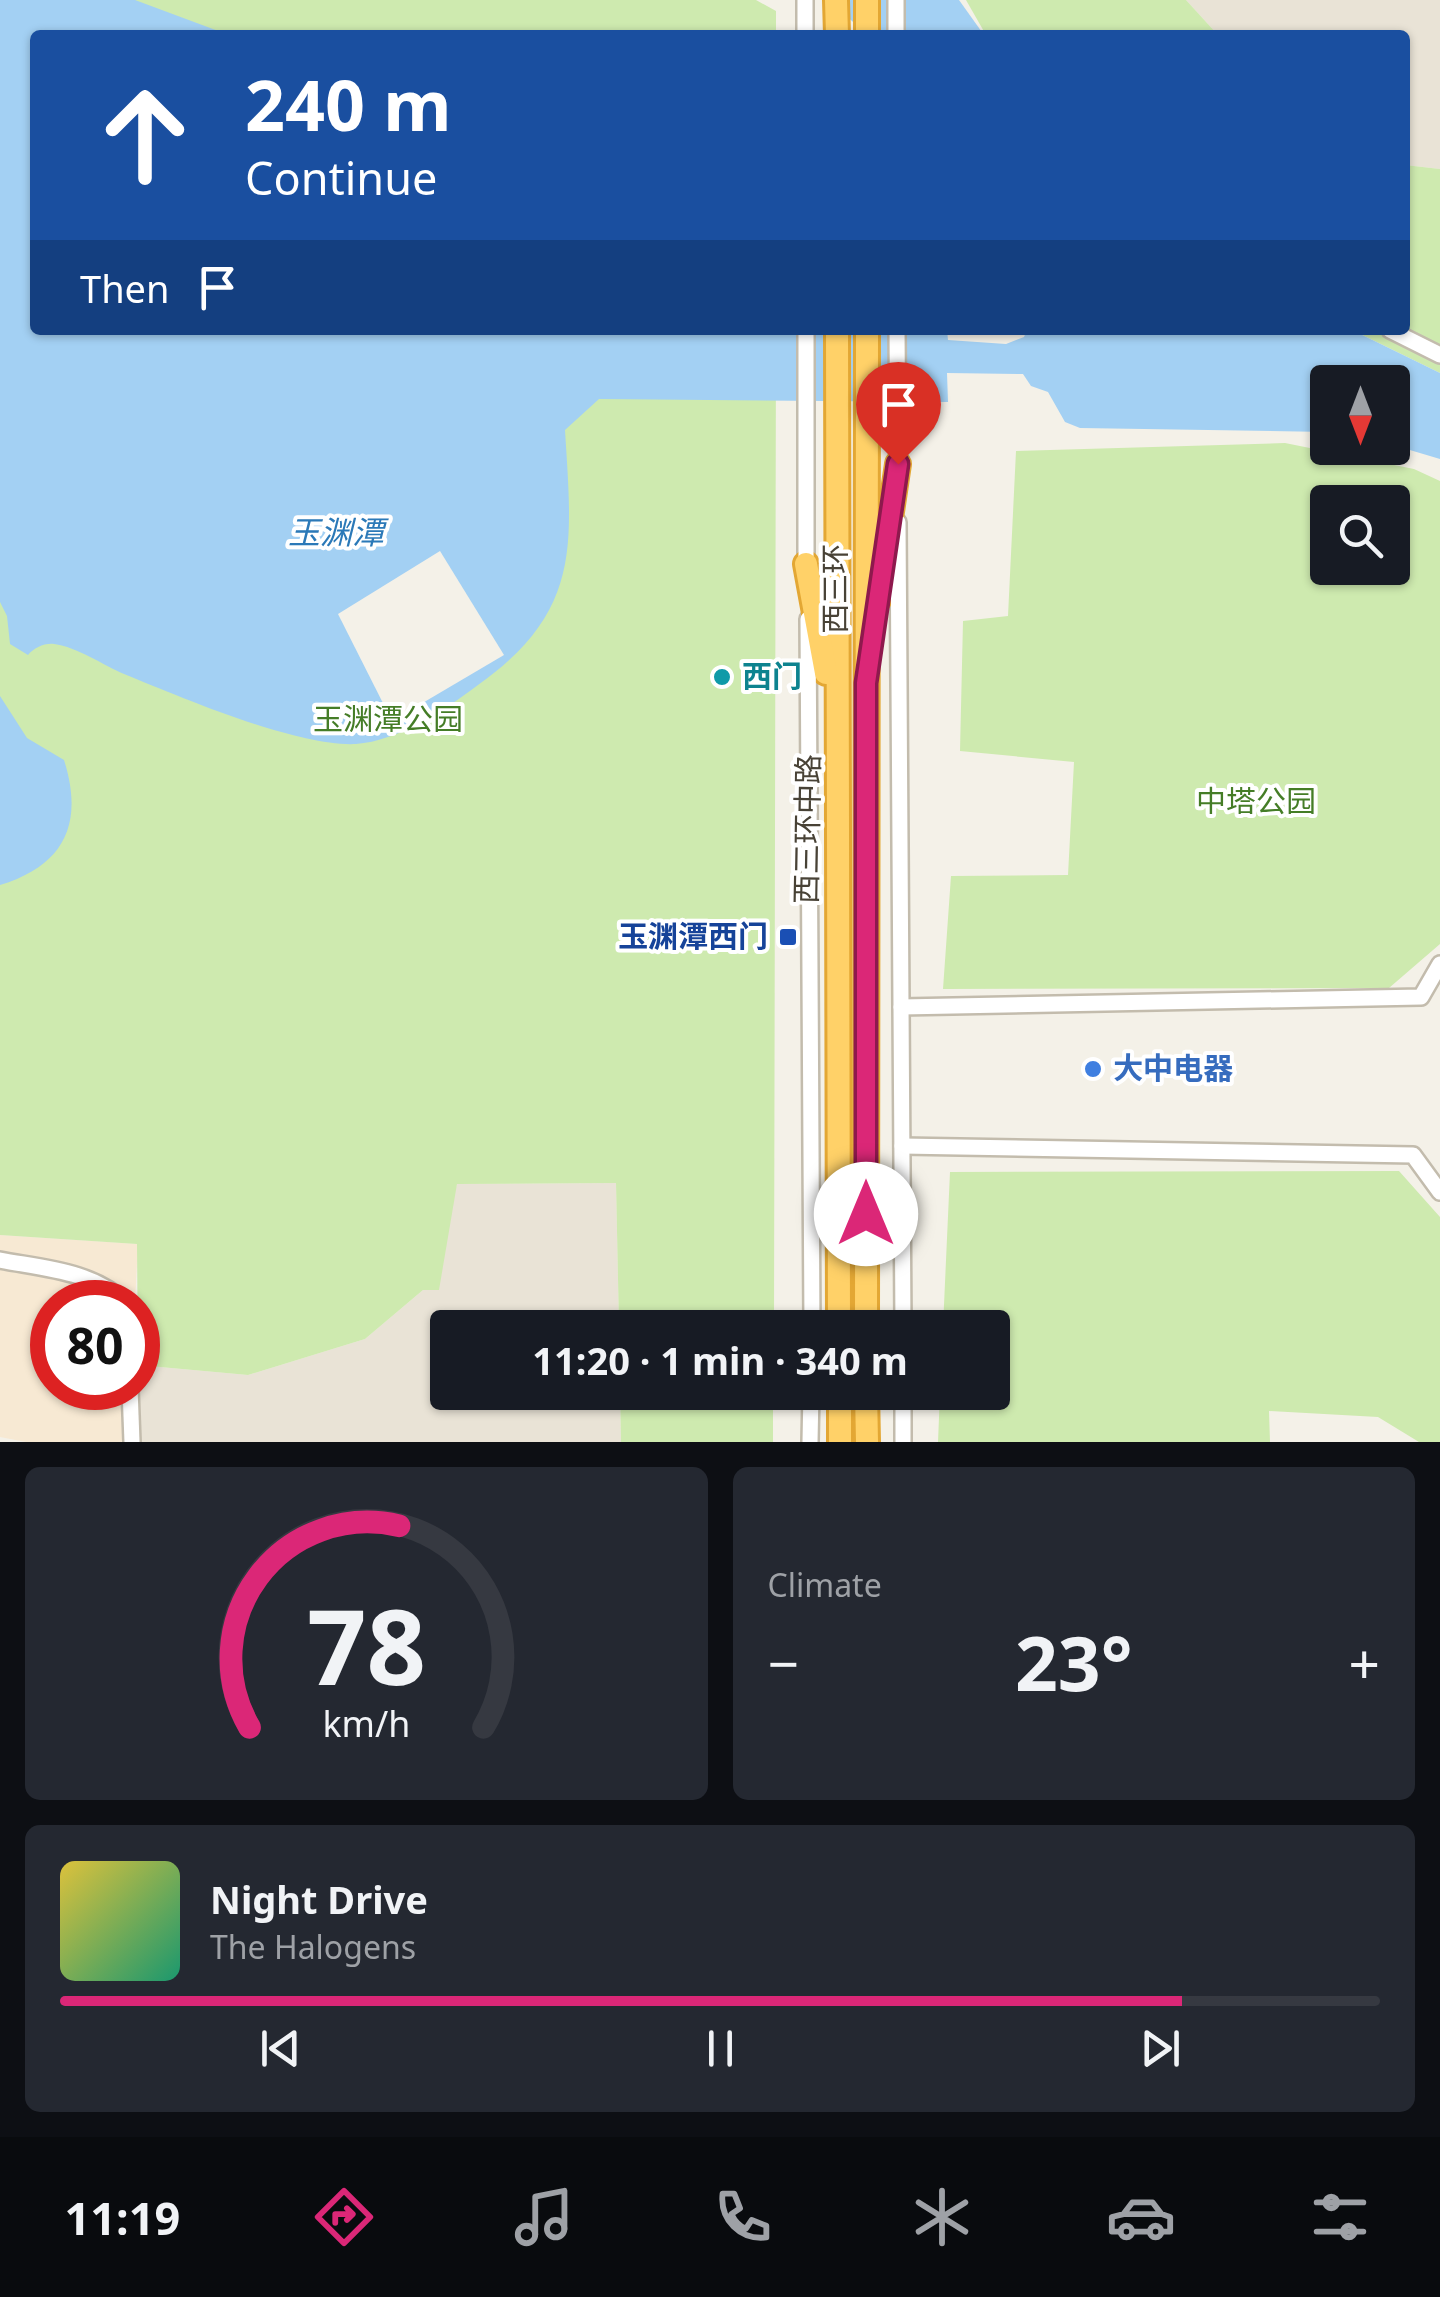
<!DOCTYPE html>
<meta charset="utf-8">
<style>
body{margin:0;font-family:"Noto Sans","Noto Sans SC",sans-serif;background:#242831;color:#f1f3f6;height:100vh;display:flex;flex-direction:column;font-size:38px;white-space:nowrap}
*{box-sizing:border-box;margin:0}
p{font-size:32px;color:#9ea1a6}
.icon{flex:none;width:55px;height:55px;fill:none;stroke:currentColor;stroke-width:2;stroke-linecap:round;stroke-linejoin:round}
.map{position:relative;height:1442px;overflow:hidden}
.details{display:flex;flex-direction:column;gap:25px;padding:25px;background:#0d0f14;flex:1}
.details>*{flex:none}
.top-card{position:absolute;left:30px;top:30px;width:1380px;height:305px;border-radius:10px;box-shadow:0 2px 8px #0004;background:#1a4fa0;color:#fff;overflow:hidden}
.needle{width:65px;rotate:180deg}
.controls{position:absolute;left:1310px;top:365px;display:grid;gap:20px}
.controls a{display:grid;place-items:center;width:100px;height:100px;border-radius:10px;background:#171b24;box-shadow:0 2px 8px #0004;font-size:50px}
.speed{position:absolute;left:30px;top:1280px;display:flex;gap:20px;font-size:50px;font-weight:700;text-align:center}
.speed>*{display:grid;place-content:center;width:130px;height:130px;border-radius:50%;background:#171b24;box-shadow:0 2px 8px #0004;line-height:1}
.speed .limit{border:15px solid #d22;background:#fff;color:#111}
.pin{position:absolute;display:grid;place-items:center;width:85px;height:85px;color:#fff;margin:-102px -42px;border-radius:50% 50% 50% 0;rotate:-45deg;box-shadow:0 0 10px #0007}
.pin .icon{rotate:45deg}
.me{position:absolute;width:110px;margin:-55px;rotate:0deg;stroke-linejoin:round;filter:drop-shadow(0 0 8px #0008)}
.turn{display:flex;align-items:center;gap:35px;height:210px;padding:0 50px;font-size:45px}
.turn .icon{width:130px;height:130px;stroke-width:2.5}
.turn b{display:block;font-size:70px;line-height:85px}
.then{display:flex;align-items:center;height:95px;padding:0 50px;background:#0003;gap:20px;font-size:38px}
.big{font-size:75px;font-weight:700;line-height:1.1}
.details .tile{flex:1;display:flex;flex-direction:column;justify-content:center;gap:15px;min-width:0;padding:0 35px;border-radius:15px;background:#242831}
.details .dial{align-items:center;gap:0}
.dial svg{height:260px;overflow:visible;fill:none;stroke:#363941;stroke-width:7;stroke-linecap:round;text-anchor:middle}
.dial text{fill:#f1f3f6;stroke:none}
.song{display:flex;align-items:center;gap:30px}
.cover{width:120px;height:120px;border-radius:15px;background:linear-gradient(135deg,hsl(50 70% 55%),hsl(160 70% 35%))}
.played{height:10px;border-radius:5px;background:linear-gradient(90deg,#db2777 85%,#363941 85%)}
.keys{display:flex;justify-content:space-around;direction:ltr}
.heat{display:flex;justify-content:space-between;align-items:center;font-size:55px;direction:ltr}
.details .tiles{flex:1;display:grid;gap:25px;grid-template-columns:1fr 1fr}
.tile:last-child{grid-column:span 2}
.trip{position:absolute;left:430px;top:1310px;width:580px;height:100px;border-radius:10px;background:#171b24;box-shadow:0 2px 8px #0004;font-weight:700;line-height:100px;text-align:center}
.dock{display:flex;height:160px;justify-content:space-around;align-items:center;background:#090b0e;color:#9ea1a6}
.dock .icon{width:70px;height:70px}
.dock .selected{color:#db2777}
.dock b{font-size:45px;color:#f1f3f6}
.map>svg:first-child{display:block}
.residential{fill:#e9e3d6}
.commercial{fill:#f7e9d3}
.green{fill:#ceeaaf;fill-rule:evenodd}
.water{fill:#a3d0f3}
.pier{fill:#f4f1e8}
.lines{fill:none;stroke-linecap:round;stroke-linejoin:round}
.minor-casing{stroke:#c3bcad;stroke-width:20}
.highway-casing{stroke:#e3a734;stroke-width:28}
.minor{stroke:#fff;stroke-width:15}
.highway{stroke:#ffd168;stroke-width:22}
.route-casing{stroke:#8e194d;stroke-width:25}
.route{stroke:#db2777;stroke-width:18}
.culture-dot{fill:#0f9aa8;stroke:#fff;stroke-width:4}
.transit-dot{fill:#1a4fb4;stroke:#fff;stroke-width:4}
.shop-dot{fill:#3f7fe0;stroke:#fff;stroke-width:4}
.labels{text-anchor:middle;stroke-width:8;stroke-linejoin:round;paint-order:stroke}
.street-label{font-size:30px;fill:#484236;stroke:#fff}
.culture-label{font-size:30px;font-weight:bold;fill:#0d838f;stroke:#fff;text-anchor:start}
.park-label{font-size:30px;fill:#457d27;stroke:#fff}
.transit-label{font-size:30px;font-weight:bold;fill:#164399;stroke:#fff;text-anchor:end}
.shop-label{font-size:30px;font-weight:bold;fill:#366cbe;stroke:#fff;text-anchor:start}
.water-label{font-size:32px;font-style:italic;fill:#2b79b8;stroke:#fff}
</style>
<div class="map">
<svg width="1440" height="1442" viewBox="0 0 1440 1442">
<rect width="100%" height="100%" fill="#f4f1e8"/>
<!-- residential -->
<g class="residential">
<polygon points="1186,0 1440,0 1440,169 1405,165 1405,35 1218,35"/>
<polygon points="616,1183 619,1327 448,1328 448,1392 620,1393 621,1442 128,1442 131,1388 138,1388 138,1365 248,1375 365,1339 423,1290 457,1184"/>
</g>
<!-- commercial -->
<polygon class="commercial" points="0,1235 138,1244 135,1302 52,1302 52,1388 131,1388 128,1442 26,1442 0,1437"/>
<!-- green -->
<g class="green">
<polygon points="0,0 756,0 776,11 776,35 35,35 35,330 776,330 774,1327 619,1327 616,1183 457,1184 439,1290 423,1290 365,1339 248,1375 138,1365 137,1244 0,1235"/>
<polygon points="966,0 1186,0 1218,35 986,35"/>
<polygon points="1405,165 1440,169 1440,373 1352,330 1405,330"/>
<path d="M1285,443L1414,469L1440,481V944L1389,988L943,989L951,876L1068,875L1074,762L960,751L963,621L1008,616L1016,451ZM1392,502V568H1328V502Z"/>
<polygon points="1399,1171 1440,1217 1440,1442 1419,1442 1378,1417 1269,1411 1270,1442 938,1442 940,1393 992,1392 992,1328 943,1327 950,1172"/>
<polygon points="620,1393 773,1393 773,1442 621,1442"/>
</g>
<!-- water -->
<g class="water">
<path d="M0,0H135L229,35H35V330H947L948,340L1006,344L1024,337L1027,330H1352L1440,373V459L1393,445L1392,382H1328L1327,432L1080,428L1065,422L1048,392L1031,386L1023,374L947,373L948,402L599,399L565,430C572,545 582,611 478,685C445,710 398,741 356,744C296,747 181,697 124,674C103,665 77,647 54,644C44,643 34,648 28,655L10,644L7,616L0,602Z"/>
<polygon points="828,0 959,0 984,35 868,35"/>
<path d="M0,696L27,738L64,760C84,823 65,865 0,885Z"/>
</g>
<!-- pier -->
<polygon class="pier" points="440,551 504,655 392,721 338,614"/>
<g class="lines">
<!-- minor casing -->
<g class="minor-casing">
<g id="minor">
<polyline points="805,0 805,35"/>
<polyline points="896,35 896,0"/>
<polyline points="806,330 806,571"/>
<polyline points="897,330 898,474"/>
<polyline points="1390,330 1440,355"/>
<polyline points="898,522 903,1328"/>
<polyline points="808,619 812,1328"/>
<polyline points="901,1007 1421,997 1440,964"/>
<polyline points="902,1146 1413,1155 1440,1192"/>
<path d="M0,1260C41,1268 94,1271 124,1302"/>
<polyline points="130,1388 132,1442"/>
<polyline points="903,1392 903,1442"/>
<polyline points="810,1442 811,1392"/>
</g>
</g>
<!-- highway casing -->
<g class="highway-casing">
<g id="highway">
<polyline points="836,0 837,35"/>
<polyline points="867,0 867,35"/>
<polyline points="837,330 839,1328"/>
<polyline points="806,564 826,673"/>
<polyline points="878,600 898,464"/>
<polyline points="866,1328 867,330"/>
<polyline points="840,1392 840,1442"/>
<polyline points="866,1392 867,1442"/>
</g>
</g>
<!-- minor -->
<use href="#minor" class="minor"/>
<!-- highway -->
<use href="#highway" class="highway"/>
</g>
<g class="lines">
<!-- route casing -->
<g class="route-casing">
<polyline id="route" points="866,1214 866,683 898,464"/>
</g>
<!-- route -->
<use href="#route" class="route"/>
</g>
<!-- markers -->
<circle class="culture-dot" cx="722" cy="677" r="10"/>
<rect class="transit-dot" x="778" y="927" width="20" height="20" rx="5"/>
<circle class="shop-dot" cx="1093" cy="1069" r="10"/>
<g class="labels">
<!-- street labels -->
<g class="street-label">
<text transform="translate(836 589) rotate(-90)" y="10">西三环</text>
<text transform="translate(808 829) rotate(-89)" y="10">西三环中路</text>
</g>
<!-- culture labels -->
<g class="culture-label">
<text x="742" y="687">西门</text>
</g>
<!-- park labels -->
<g class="park-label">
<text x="388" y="730">玉渊潭公园</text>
<text x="1256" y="812">中塔公园</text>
</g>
<!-- transit labels -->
<g class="transit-label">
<text x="768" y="947">玉渊潭西门</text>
</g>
<!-- shop labels -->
<g class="shop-label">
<text x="1113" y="1079">大中电器</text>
</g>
<!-- water labels -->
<g class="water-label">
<text x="336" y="544">玉渊潭</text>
</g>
</g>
</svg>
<div class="controls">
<a><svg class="needle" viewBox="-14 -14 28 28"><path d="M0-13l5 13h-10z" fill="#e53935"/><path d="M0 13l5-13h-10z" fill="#9ea1a6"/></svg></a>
<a><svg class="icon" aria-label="search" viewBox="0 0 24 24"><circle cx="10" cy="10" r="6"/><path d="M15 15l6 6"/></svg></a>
</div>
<div class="speed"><div class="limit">80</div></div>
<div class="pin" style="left:898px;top:464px;background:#d93025"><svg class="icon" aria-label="arrive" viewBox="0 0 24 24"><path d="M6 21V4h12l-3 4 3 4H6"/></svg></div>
<svg class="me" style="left:866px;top:1214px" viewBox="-20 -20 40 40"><circle r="19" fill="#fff"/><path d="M0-13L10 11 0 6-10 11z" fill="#db2777"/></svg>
<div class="trip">11:20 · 1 min · 340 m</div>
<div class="top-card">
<div class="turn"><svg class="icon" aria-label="ahead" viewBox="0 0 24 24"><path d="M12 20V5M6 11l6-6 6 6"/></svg><div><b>240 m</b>Continue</div></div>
<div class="then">Then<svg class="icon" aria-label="arrive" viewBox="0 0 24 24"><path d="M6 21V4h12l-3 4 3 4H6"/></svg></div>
</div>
</div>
<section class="details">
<div class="tiles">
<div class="tile dial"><svg viewBox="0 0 100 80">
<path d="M14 69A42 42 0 1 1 86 69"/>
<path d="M14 69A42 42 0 0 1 60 7" stroke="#db2777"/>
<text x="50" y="56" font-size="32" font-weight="700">78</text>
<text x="50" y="72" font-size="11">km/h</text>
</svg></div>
<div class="tile"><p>Climate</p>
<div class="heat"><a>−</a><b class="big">23°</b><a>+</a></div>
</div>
<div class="tile">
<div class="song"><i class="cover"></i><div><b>Night Drive</b><p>The Halogens</p></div></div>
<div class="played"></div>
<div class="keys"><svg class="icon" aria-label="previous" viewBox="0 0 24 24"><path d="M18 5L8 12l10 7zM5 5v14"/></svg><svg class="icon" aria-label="pause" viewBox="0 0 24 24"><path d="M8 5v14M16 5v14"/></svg><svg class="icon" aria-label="next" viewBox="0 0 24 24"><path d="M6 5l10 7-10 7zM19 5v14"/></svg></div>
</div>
</div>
</section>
<nav class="dock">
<b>11:19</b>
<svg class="icon selected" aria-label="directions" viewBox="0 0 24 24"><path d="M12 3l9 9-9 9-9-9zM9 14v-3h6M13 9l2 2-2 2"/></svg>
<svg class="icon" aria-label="music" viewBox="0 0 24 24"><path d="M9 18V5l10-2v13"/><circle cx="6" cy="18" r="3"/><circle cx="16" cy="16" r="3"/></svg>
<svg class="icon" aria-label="phone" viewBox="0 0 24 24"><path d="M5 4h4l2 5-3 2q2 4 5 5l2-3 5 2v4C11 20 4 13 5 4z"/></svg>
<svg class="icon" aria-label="climate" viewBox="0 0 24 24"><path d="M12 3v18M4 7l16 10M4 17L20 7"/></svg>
<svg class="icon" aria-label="car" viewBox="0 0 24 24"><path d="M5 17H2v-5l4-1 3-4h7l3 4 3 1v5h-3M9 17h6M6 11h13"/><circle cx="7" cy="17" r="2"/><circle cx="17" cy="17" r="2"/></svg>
<svg class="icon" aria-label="filters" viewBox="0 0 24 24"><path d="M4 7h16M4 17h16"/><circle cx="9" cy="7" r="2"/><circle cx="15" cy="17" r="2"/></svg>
</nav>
